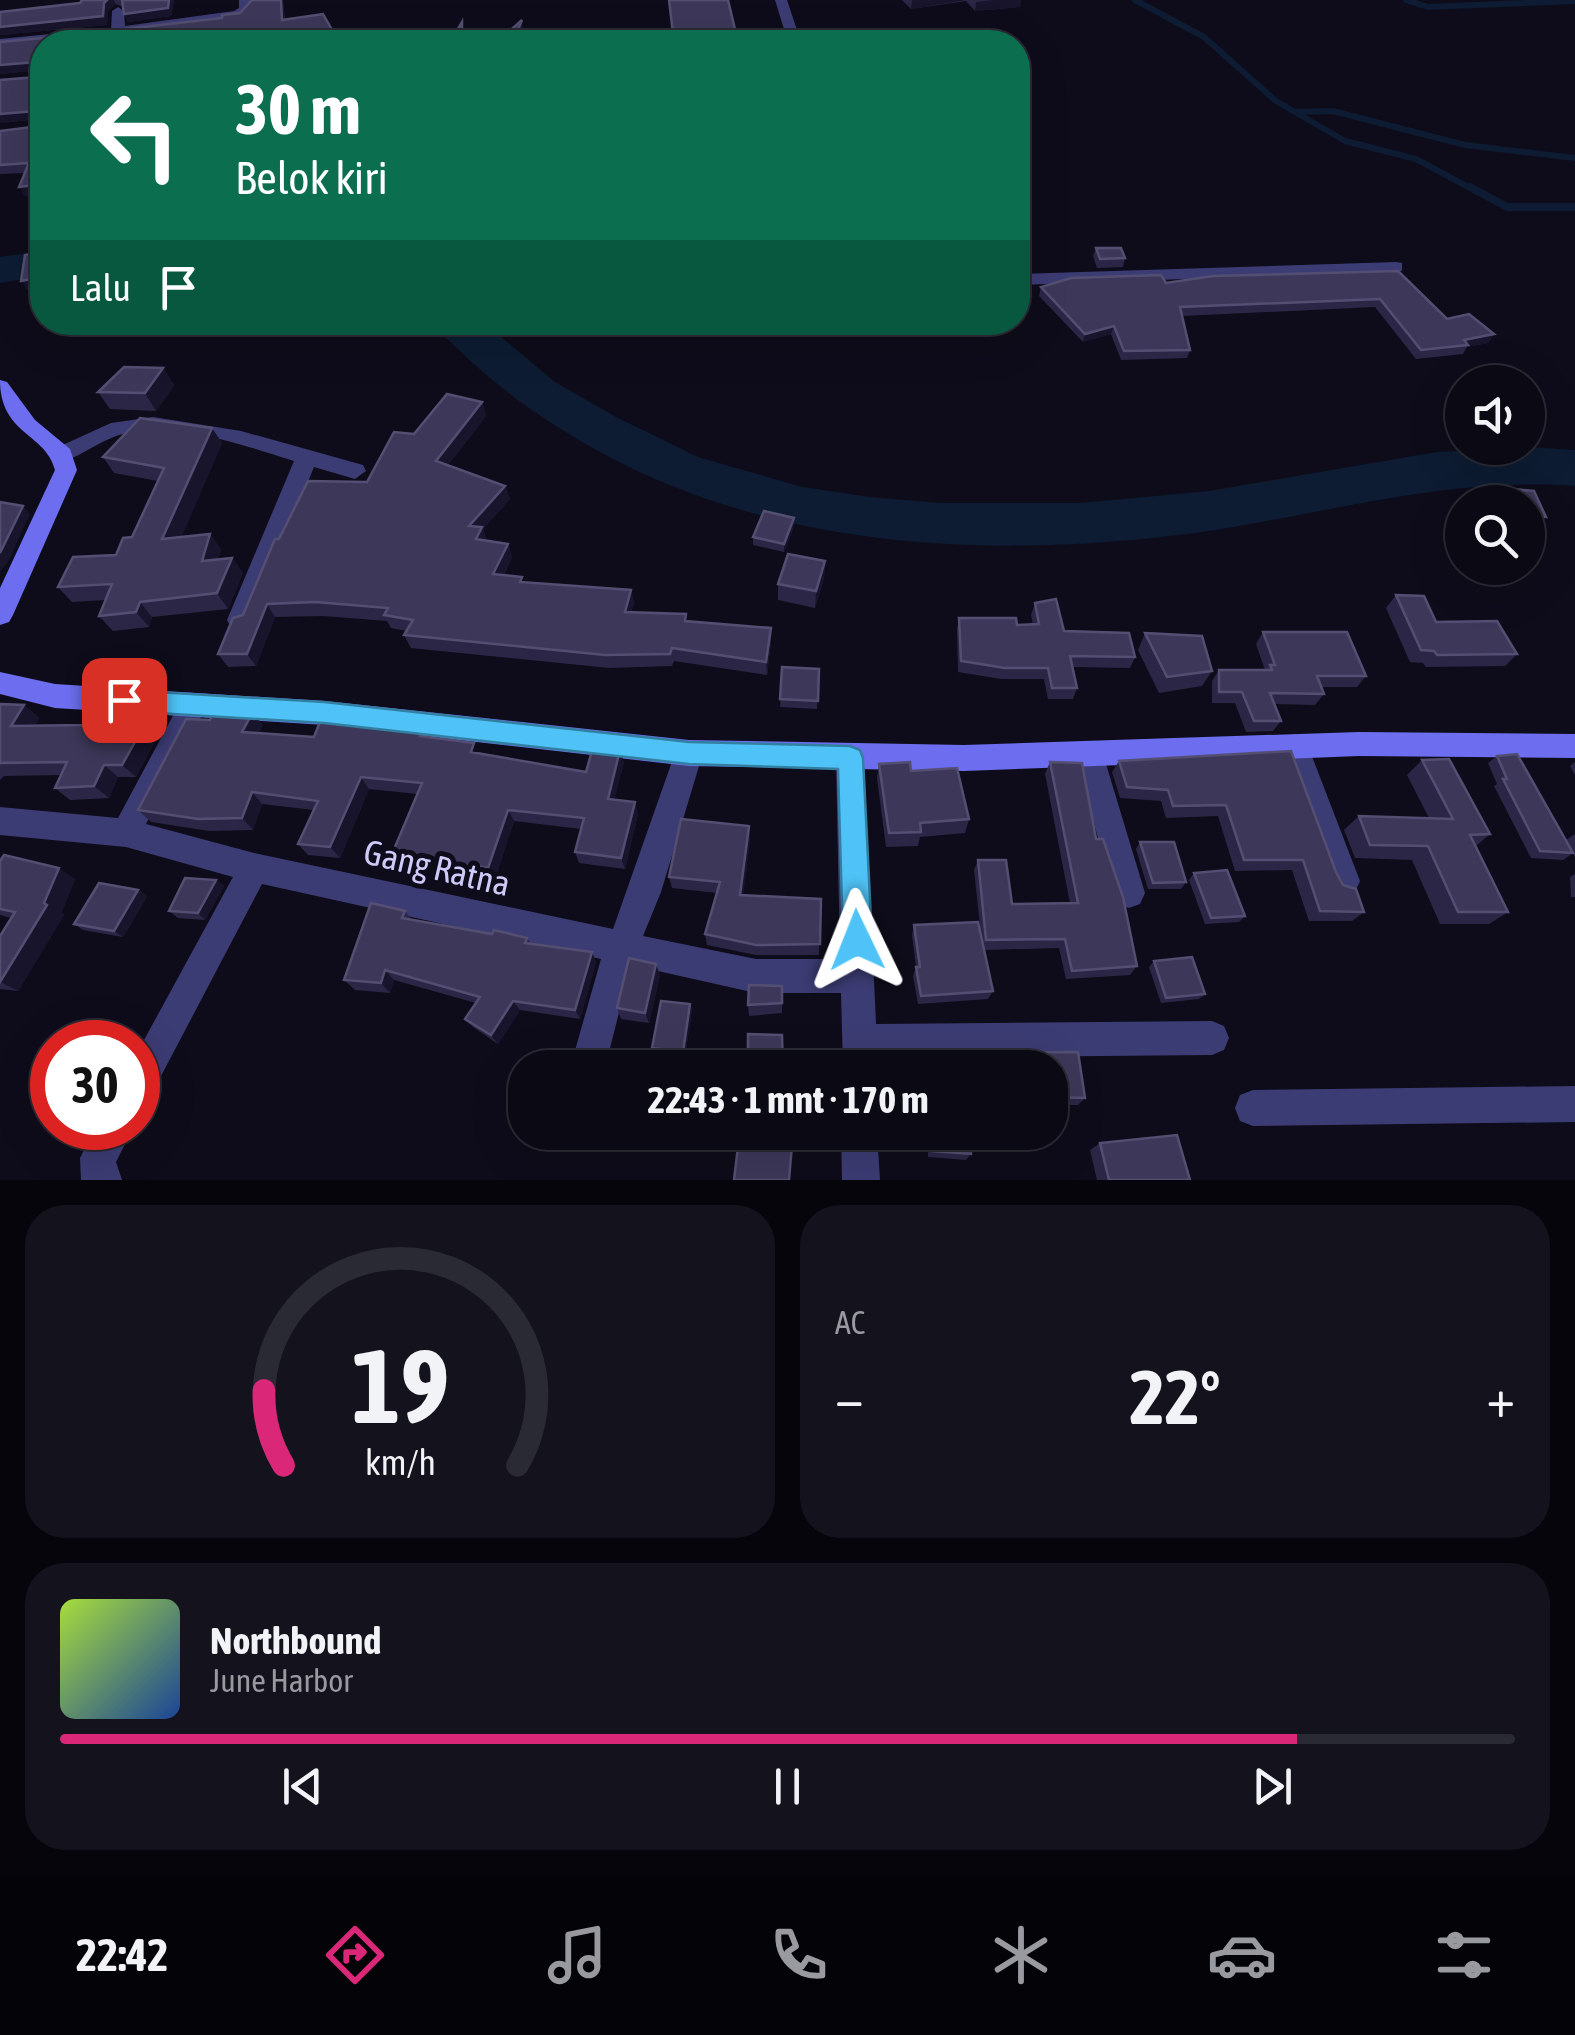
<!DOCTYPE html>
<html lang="id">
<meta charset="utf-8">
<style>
body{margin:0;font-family:"Asap Condensed",sans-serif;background:#13121d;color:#f1f3f6;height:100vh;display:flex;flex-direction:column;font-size:38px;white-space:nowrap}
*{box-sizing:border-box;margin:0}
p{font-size:32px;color:#999aa0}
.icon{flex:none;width:55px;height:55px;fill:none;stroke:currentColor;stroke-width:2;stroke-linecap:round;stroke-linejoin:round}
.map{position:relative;height:1180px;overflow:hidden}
.side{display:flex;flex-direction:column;gap:25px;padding:25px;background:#06050b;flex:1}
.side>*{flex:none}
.top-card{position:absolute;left:30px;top:30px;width:1000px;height:305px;border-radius:40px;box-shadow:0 10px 40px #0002,0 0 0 2px #2a2a34;background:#0b6e4f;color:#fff;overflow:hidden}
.tools{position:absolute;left:1445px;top:365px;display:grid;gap:20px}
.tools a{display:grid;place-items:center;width:100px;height:100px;border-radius:50%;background:#0a0914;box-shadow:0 10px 40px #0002,0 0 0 2px #2a2a34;font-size:50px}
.speed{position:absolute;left:30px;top:1020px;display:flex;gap:20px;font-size:50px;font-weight:700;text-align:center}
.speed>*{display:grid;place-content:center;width:130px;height:130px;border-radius:50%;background:#0a0914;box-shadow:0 10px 40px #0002,0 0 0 2px #2a2a34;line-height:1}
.speed .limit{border:15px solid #d22;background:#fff;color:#111}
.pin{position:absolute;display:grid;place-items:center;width:85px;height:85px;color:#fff;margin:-42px;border-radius:20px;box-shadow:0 5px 15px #0006}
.me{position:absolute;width:110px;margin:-55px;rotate:358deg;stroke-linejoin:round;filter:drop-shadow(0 0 8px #0008)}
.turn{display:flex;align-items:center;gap:35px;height:210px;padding:0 40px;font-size:45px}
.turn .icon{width:130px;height:130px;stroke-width:2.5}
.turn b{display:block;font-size:70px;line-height:85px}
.then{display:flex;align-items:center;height:95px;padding:0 40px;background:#0003;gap:20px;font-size:38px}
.big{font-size:75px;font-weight:700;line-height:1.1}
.side .widget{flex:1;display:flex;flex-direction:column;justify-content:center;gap:15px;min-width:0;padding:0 35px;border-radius:40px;background:#13121d}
.side .dial{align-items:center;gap:0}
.dial svg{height:260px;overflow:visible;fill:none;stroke:#2a2a34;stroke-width:7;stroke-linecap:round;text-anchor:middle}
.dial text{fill:#f1f3f6;stroke:none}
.song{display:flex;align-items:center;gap:30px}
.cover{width:120px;height:120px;border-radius:15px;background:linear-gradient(135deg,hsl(80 70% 55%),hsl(220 70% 35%))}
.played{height:10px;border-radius:5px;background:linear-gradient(90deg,#db2777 85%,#2a2a34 85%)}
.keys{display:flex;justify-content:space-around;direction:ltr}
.heat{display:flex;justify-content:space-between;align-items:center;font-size:55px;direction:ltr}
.side .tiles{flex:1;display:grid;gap:25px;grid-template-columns:1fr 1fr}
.widget:last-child{grid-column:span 2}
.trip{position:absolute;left:508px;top:1050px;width:560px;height:100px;border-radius:40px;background:#0a0914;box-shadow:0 10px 40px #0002,0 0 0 2px #2a2a34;font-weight:700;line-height:100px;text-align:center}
.menu{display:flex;height:160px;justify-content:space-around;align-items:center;background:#040408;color:#999aa0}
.menu .icon{width:70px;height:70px}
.menu .active{color:#db2777}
.menu b{font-size:45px;color:#f1f3f6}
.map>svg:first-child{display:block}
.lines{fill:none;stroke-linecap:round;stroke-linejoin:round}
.stream-far1{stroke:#0d1c32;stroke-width:6}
.stream{stroke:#0d1c32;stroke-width:8}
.river{fill:#0d1c32;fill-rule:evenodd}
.street{fill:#3c3c74;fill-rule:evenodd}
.secondary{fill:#6c6eef;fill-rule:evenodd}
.wall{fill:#2b2646}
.shaded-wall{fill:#18142c}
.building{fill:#3d3859;stroke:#544f72;stroke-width:2.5}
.route{fill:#4fc3f7;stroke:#337fa1;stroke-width:2.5}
.labels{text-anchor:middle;stroke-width:10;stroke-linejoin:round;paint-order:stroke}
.near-street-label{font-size:35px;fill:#cecaf9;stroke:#0e0c1a}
</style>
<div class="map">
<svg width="1575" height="1180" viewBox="0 0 1575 1180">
<rect width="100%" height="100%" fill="#0e0c1a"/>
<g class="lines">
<!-- stream-far1 -->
<g class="stream-far1">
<polyline points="1135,0 1204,37 1276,101 1345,141 1416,159 1474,190"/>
<polyline points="1406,0 1428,7 1575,1"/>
<polyline points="1297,112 1333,111 1465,145 1575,158"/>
</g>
<!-- stream -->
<polyline class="stream" points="1470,187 1507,207 1575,207"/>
<!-- river -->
<g class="river">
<polygon points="42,251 42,276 0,283 0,257"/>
<path d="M431,322H483L555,382L616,417L698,457L802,487L870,497L940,503H1081L1209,491L1437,452L1529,447L1575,450V486C1449,477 1332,512 1209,531C1004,560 782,552 598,451C548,423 504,393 463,354C453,343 440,335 431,322Z"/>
</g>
<!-- street -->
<g class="street">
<polygon points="239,0 251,0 252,9 238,18 118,35 111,31 112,11 118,7 124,11 125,26 234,11 239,8"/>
<polygon points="775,0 787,0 801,42 788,42"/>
<polygon points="90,30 97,34 95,37 0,47 0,39"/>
<polygon points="1396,262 1402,263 1402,271 1018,285 1018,274"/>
<path d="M153,417L241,431L363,465L366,471L355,479L314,467L249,627H231L227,620L294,461C242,445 180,422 126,433C103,438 84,455 62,462L51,454L54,449L111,423Z"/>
<polygon points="193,693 203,697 207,705 146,824 254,853 613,929 675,753 679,744 689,740 699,744 703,753 661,892 643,936 756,959 840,959 836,758 840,749 850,745 860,749 864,758 876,1024 1212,1021 1224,1026 1229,1038 1224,1050 1212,1055 877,1058 877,1068 843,1068 841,993 756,993 631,965 605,1068 570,1068 601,959 262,884 150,1097 138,1103 138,1051 233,877 126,847 0,835 0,807 118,818 183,697"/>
<polygon points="1294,734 1304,737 1308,746 1360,881 1355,892 1344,896 1333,892 1328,881 1280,746 1284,737"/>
<polygon points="1089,741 1099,745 1103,754 1145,893 1140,904 1129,908 1118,904 1113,893 1075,754 1079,745"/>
<polygon points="1575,1086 1575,1122 1253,1126 1240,1121 1235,1108 1240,1095 1253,1090"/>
<polygon points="95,1128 133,1128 116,1162 122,1180 81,1180 80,1158"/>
<polygon points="841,1132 877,1132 880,1180 842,1180"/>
</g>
<!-- secondary -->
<g class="secondary">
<path d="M0,380L7,382L35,420L70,449L77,470L13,615L9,622L0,625V588L55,470C46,433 0,435 0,380Z"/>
<polygon points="0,672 55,684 325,701 689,740 964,745 1359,732 1575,734 1575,758 1359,756 964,771 689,766 325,725 55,708 0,694"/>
</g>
</g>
<!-- wall -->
<g class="wall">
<polygon points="82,0 174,0 171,16 128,22 123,7 116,4 108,11 107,25 0,35 0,12 80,3"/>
<polygon points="252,0 283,0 285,20 339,42 42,42 42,194 25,196 25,173 0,174 0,131 40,126 40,119 0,123 0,80 37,77 39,70 0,74 0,42 123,37 222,18 240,13"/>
<polygon points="902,0 1021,0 1020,7 975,11 966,1 911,9"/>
<polygon points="1096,248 1125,258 1123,267 1097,268 1093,256"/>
<polygon points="1398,271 1447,319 1494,334 1488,343 1467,347 1463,354 1416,359 1375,307 1182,316 1190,350 1187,358 1121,360 1111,334 1083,342 1039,296 1041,287 1166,283"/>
<polygon points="163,368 174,385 156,411 110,409 98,392"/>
<polygon points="482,402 486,416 448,465 505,486 510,499 483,529 487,541 508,544 512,557 504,575 524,582 631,590 634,603 631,612 687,621 771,641 767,675 674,661 672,666 609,668 411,648 404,635 407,631 391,628 387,621 323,616 275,617 256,666 228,667 218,654 243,615 279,539 367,482 414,434"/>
<polygon points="212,428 222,443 181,537 210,534 221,550 218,559 232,558 243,573 228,609 152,617 149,627 113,631 99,616 105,600 72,602 58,587 116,555 132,537 158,481 114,473 103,457"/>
<polygon points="1503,488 1534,491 1546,517 1538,525 1528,524 1528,502 1498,502 1496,496"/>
<polygon points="794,518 794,526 784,552 753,545 753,537"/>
<polygon points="825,561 824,578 815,608 778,600 778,584"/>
<polygon points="1396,595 1436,622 1517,654 1505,666 1426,667 1423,663 1410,662 1386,608"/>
<polygon points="1035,603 1064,631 1135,657 1130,668 1072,667 1077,688 1073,699 1048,699 1044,679 1001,679 958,672 957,629 959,618 1017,625 1033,624 1031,615"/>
<polygon points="1263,632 1366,676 1357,687 1321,687 1324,694 1315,705 1274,704 1281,721 1273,731 1246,732 1235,703 1212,703 1212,681 1219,670 1265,670 1256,644"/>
<polygon points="1145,633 1212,671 1202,686 1159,693 1138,650"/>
<polygon points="782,667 819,669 817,709 780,707"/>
<polygon points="0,703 2,704 24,705 39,718 35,725 84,725 148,719 160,732 136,777 118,777 109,798 70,800 55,788 61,775 4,776 0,780"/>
<polygon points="263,725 258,733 314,737 425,737 479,753 586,772 624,762 614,800 638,814 625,869 579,863 575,852 581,829 514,821 495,879 400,864 392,854 418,794 369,789 340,858 308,855 298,844 314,810 262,804 253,830 209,831 151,822 138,810"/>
<polygon points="1291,751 1336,872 1343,885 1364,912 1352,921 1309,921 1292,870 1235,871 1218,816 1166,818 1161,801 1120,798 1112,772 1119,761"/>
<polygon points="1497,756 1566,840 1575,834 1575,857 1573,853 1563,860 1531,858 1494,786 1497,784 1488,763"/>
<polygon points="1422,760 1490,834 1476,846 1508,912 1489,924 1440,924 1412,860 1355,858 1344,830 1359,816 1429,818 1407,775"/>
<polygon points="1050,762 1096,839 1137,966 1130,975 1066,979 1059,948 984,950 993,991 988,999 918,1004 913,976 916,967 912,935 914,925 981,935 974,870 978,860 1012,904 1070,903 1045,774"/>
<polygon points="1575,762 1575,775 1570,766"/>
<polygon points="879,764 911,771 969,819 965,833 920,837 918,846 886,847 877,778"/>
<polygon points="749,826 750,839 743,895 821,899 819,955 756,955 707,945 705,934 717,893 672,888 669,877"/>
<polygon points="1140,842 1186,882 1181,889 1148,889 1136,849"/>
<polygon points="0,861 75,879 61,913 64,915 18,991 0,989 0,936 12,918 0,915"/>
<polygon points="1194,873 1245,916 1239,922 1205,924 1189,880"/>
<polygon points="1575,874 1575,897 1571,897 1570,877"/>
<polygon points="216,880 224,886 205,920 178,918 169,911"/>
<polygon points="138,890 147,896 123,937 83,930 74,924"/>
<polygon points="405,911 412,920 492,934 527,938 531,944 596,962 580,1019 520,1010 498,1044 473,1027 465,1019 476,1003 394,980 390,993 355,990 344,980"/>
<polygon points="1154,961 1205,994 1199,999 1161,1003 1149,967"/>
<polygon points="660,975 649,1023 621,1019 617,1008"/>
<polygon points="782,986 782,1013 749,1016 748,1005"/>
<polygon points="690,1004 692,1009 685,1057 654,1053 652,1048"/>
<polygon points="1078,1052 1085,1098 1078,1105 1050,1105 1050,1068 911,1068 911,1061 914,1053"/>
<polygon points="928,1132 970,1132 971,1154 966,1160 928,1157"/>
<polygon points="1100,1143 1190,1180 1097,1180 1090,1150"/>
</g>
<!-- shaded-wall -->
<g class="shaded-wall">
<polygon points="107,0 114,0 116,4 108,11 107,25 0,35 0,27 104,3"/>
<polygon points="169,0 174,0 171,16 128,22 124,14"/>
<polygon points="281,0 283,0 285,28 282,20"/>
<polygon points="912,0 966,0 911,9"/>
<polygon points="993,0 1021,0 1020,7 975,11 976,2"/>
<polygon points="522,20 523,28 518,42 513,42"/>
<polygon points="37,62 42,70 0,74 0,65"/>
<polygon points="36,111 42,119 0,123 0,114"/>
<polygon points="42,184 42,194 25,196 19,187"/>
<polygon points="42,277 42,296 33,298 21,281"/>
<polygon points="948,322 965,322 948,327"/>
<polygon points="1114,326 1111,334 1083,342 1085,334"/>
<polygon points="1494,334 1488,343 1467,347 1468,345 1464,340"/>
<polygon points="163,368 174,385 156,411 145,393"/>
<polygon points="482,402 486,416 441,474 436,461"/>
<polygon points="212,428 222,443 174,555 162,539"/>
<polygon points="505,486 510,499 483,529 487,541 481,552 469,526"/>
<polygon points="23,506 30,514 8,562 0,571 0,553"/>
<polygon points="794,518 794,526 784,552 784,544"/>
<polygon points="210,534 221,550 213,577 202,561"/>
<polygon points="508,544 512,557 498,587 493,574"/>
<polygon points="232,558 243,573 228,609 217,593"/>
<polygon points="825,561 824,578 815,608 816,591"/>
<polygon points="631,590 634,603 627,625 625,612"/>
<polygon points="140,602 152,617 149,627 136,612"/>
<polygon points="267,604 275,617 256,666 247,654"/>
<polygon points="771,628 771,641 767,675 766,662"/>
<polygon points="24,705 39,718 27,739 11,726"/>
<polygon points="128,708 141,721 124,719"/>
<polygon points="253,712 263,725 253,744 242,732"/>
<polygon points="148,719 160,732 136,777 122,765"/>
<polygon points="620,750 624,762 612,811 608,799"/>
<polygon points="104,765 118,777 109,798 94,786"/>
<polygon points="361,777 369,789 340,858 330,847"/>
<polygon points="252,792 262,804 253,830 242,818"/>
<polygon points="635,802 638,814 625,869 621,858"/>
<polygon points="508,810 514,821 495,879 488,868"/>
<polygon points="749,826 750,839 742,906 740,895"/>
<polygon points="59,868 75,879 61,913 64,915 18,991 0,982 44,903"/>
<polygon points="216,880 224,886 205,920 198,913"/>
<polygon points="138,890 147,896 123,937 114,931"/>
<polygon points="592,952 596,962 580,1019 575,1010"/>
<polygon points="656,964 660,975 649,1023 645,1013"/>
<polygon points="385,970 394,980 390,993 381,983"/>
<polygon points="513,1001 520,1010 498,1044 491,1035"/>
<polygon points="690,1004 692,1009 685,1057 683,1052"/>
</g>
<!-- building -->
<g class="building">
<polygon points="82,0 107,0 104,3 103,16 0,27 0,12 80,3"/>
<polygon points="122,0 169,0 168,8 124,14"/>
<polygon points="252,0 281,0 282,20 323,14 339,42 42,42 42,184 19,187 29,163 0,165 0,131 40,126 41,114 36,111 0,114 0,80 37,77 41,66 37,62 0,65 0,42 106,32 109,37 123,37 126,29 222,18 222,15 240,13"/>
<polygon points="669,0 728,0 738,42 674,42"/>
<polygon points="522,20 513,42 497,42"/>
<polygon points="462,22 462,42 450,42"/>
<polygon points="1096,248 1121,248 1125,258 1100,259"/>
<polygon points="42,252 42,277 21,281 25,255"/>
<polygon points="1398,271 1447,319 1469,314 1494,334 1464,340 1468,345 1421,350 1380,299 1180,307 1190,350 1124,351 1114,326 1085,334 1041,287 1071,278 1161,275 1166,283 1213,276"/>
<polygon points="124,367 163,368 145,393 98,392"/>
<polygon points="447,394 482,402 436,461 505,486 469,526 482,527 476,539 508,544 493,574 522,577 520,582 631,590 625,612 686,614 685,621 771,628 766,662 672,648 670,654 605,655 404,635 413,620 384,615 388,608 315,602 267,604 247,654 218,654 233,618 243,615 275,539 279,539 308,481 367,482 394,432 414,434"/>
<polygon points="140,418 212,428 162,539 210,534 202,561 232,558 217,593 140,602 136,612 99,616 112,584 58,587 73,557 116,555 123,538 132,537 164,468 103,457"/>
<polygon points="1503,488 1534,491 1546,517 1528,515 1528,502 1509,502"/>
<polygon points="0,502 23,506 0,553"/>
<polygon points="764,511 794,518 784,544 753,537"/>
<polygon points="788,554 825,561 816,591 778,584"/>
<polygon points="1396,595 1424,596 1436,622 1497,621 1517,654 1437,655 1434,651 1421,650"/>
<polygon points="1056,599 1064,631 1129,633 1135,657 1070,656 1077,688 1052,688 1048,668 1005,668 961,661 959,618 1016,618 1017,625 1039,624 1035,603"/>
<polygon points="1263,632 1347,632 1366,676 1317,676 1324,694 1270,693 1281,721 1254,721 1242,692 1219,692 1219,670 1272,670 1270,665 1275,665"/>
<polygon points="1145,633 1202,636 1212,671 1167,677"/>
<polygon points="782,667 819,669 818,701 780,699"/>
<polygon points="0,704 24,705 11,726 84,725 92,709 128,708 124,719 148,719 122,765 104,765 94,786 55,788 67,762 0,763"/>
<polygon points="215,710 253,712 242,732 314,737 321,719 422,731 420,736 474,743 471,752 586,772 593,747 620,750 608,799 635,802 621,858 575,852 584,818 508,810 488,868 392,854 422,783 361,777 330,847 298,844 318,801 252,792 242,818 198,819 138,810 186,719 210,720"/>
<polygon points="1291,751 1336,872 1343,885 1356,889 1364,912 1320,911 1303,860 1244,860 1226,805 1173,806 1168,790 1127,787 1119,761"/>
<polygon points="1517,754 1573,853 1540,851 1503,779 1507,779 1497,756"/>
<polygon points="1449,759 1490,834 1470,835 1508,912 1458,912 1428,846 1370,845 1359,816 1453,819 1422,760"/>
<polygon points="910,762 911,771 957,768 969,819 920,823 921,832 889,833 879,764"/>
<polygon points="1050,762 1082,763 1096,839 1103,839 1123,897 1137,966 1072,971 1065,939 986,940 978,860 1006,860 1012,904 1078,903"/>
<polygon points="681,819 749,826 740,895 821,899 820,944 756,945 705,934 720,882 669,877"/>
<polygon points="1140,842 1174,842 1186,882 1153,883"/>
<polygon points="4,855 59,868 44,903 47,905 0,982 0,936 15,912 0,909 0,861"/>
<polygon points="1227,870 1245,916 1211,918 1194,873"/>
<polygon points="185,878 216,880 198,913 169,911"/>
<polygon points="99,883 138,890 114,931 74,924"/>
<polygon points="371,903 405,911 402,918 492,934 494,930 527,938 525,943 592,952 575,1010 513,1001 491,1035 465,1019 480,997 385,970 381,983 344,980"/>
<polygon points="978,922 993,991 921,996 916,967 920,967 914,925"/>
<polygon points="1192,957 1205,994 1166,998 1154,961"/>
<polygon points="629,958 656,964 645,1013 617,1008"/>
<polygon points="749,985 782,986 782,1003 748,1005"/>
<polygon points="661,1001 690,1004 683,1052 652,1048"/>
<polygon points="748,1034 782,1035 783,1068 748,1068"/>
<polygon points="1078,1052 1085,1098 1050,1097 1050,1068 915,1068 914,1053"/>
<polygon points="932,1132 970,1132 971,1154 932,1151"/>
<polygon points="1177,1135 1190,1180 1109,1180 1100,1143"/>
<polygon points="739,1138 792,1145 789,1180 734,1180"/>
</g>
<!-- route -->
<polygon class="route" points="124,690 324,702 689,742 850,746 860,750 863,758 872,940 868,950 857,955 847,950 843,940 838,769 689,764 324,723 124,711 115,708 112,700 115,693"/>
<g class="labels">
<!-- near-street labels -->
<g class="near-street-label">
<text transform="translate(437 868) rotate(13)" y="12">Gang Ratna</text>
</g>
</g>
</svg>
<div class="tools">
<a><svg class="icon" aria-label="sound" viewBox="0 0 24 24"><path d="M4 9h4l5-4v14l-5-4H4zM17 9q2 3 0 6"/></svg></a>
<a><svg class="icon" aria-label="search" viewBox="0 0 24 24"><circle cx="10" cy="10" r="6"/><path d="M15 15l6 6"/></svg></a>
</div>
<div class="speed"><div class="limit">30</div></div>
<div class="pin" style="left:124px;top:700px;background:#d93025"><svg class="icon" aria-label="arrive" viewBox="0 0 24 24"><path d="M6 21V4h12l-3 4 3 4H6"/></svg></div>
<svg class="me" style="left:857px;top:940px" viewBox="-20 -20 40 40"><path d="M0-17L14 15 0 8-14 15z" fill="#4fc3f7" stroke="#fff" stroke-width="4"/></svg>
<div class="trip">22:43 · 1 mnt · 170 m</div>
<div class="top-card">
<div class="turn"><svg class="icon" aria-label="left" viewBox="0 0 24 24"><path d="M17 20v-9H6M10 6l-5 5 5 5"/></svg><div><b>30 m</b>Belok kiri</div></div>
<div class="then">Lalu<svg class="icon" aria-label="arrive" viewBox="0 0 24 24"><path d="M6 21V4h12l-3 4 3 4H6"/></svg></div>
</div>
</div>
<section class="side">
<div class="tiles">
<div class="widget dial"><svg viewBox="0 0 100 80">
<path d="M14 69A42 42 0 1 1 86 69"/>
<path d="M14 69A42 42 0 0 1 8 46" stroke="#db2777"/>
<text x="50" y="56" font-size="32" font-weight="700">19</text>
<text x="50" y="72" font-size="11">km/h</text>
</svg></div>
<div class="widget"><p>AC</p>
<div class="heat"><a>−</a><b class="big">22°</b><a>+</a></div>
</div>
<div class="widget">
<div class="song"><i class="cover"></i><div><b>Northbound</b><p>June Harbor</p></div></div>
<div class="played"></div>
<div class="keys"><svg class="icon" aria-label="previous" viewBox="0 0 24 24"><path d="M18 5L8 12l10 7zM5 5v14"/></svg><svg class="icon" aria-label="pause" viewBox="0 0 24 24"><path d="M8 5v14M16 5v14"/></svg><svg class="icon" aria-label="next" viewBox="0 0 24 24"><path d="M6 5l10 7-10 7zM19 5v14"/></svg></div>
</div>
</div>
</section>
<nav class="menu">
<b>22:42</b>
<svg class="icon active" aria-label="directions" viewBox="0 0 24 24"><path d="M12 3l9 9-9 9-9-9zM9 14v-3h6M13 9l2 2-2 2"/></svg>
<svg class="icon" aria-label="music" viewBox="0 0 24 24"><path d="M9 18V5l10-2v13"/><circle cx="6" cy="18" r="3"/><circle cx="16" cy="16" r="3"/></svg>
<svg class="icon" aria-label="phone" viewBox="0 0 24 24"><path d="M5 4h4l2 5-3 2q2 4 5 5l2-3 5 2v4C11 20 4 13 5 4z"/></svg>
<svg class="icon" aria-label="climate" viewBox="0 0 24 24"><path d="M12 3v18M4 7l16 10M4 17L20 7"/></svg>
<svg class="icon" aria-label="car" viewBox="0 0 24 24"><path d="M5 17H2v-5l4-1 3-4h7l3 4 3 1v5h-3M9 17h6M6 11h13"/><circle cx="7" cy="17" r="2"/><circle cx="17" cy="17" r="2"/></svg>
<svg class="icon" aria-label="filters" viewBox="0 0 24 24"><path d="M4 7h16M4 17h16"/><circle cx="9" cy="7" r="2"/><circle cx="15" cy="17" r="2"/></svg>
</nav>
